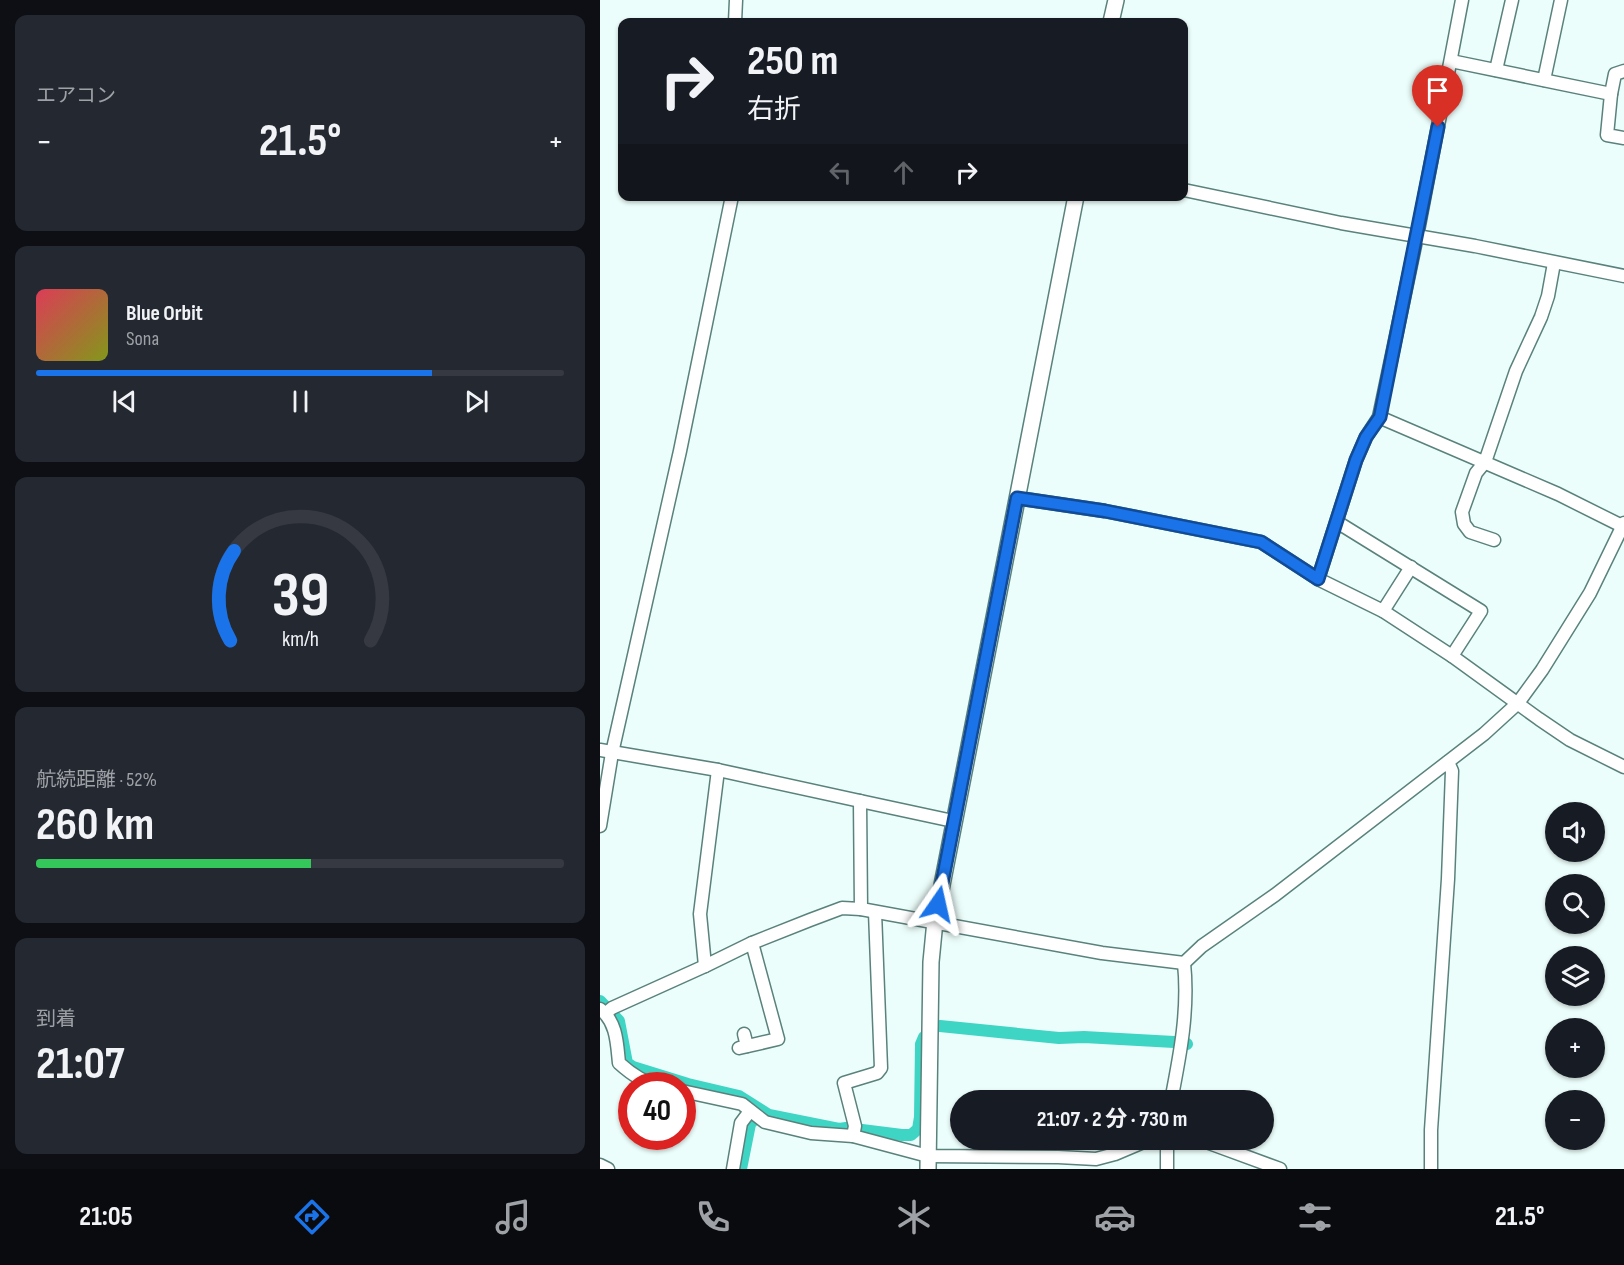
<!DOCTYPE html>
<html lang="ja">
<meta charset="utf-8">
<style>
body{margin:0;font-family:"Sofia Sans Condensed","Noto Sans JP",sans-serif;background:#242831;color:#f1f3f6;height:100vh;display:flex;flex-direction:column;font-size:22px;white-space:nowrap}
*{box-sizing:border-box;margin:0}
p{font-size:20px;color:#9ea1a6}
.icon{flex:none;width:33px;height:33px;fill:none;stroke:currentColor;stroke-width:2;stroke-linecap:round;stroke-linejoin:round}
.map{position:relative;flex:1;overflow:hidden}
.drawer{display:flex;flex-direction:column;gap:15px;padding:15px;background:#0d0f14;width:600px}
.drawer>*{flex:none}
.banner{position:absolute;left:18px;top:18px;width:570px;height:183px;border-radius:12px;box-shadow:0 2px 4px #0004;background:#171b24;color:#f1f3f6;overflow:hidden}
.fabs{position:absolute;left:945px;top:802px;display:grid;gap:12px}
.fabs a{display:grid;place-items:center;width:60px;height:60px;border-radius:50%;background:#171b24;box-shadow:0 2px 4px #0004;font-size:30px}
.speed{position:absolute;left:18px;top:1072px;display:flex;gap:12px;font-size:30px;font-weight:700;text-align:center}
.speed>*{display:grid;place-content:center;width:78px;height:78px;border-radius:50%;background:#171b24;box-shadow:0 2px 4px #0004;line-height:1}
.speed .limit{border:9px solid #d22;background:#fff;color:#111}
.pin{position:absolute;display:grid;place-items:center;width:51px;height:51px;color:#fff;margin:-62px -26px;border-radius:50% 50% 50% 0;rotate:-45deg;box-shadow:0 0 6px #0007}
.pin .icon{rotate:45deg}
.me{position:absolute;width:66px;margin:-33px;rotate:11deg;stroke-linejoin:round;filter:drop-shadow(0 0 4px #0008)}
.turn{display:flex;align-items:center;gap:21px;height:126px;padding:0 30px;font-size:27px}
.turn .icon{width:78px;height:78px;stroke-width:2.5}
.turn b{display:block;font-size:42px;line-height:51px}
.lanes{display:flex;align-items:center;height:57px;padding:0 30px;background:#0003;justify-content:center;gap:30px;direction:ltr}
.lanes .off{opacity:.35}
.big{font-size:45px;font-weight:700;line-height:1.1}
.drawer .card{flex:1;display:flex;flex-direction:column;justify-content:center;gap:9px;min-width:0;padding:0 21px;border-radius:12px;background:#242831}
.drawer .dial{align-items:center;gap:0}
.dial svg{height:156px;overflow:visible;fill:none;stroke:#363941;stroke-width:7;stroke-linecap:round;text-anchor:middle}
.dial text{fill:#f1f3f6;stroke:none}
.song{display:flex;align-items:center;gap:18px}
.cover{width:72px;height:72px;border-radius:9px;background:linear-gradient(135deg,hsl(350 70% 55%),hsl(70 70% 35%))}
.played{height:6px;border-radius:3px;background:linear-gradient(90deg,#1a73e8 75%,#363941 75%)}
.keys{display:flex;justify-content:space-around;direction:ltr}
.heat{display:flex;justify-content:space-between;align-items:center;font-size:33px;direction:ltr}
.charge{height:9px;border-radius:4px;background:linear-gradient(90deg,#34c759 52%,#363941 0)}
.trip{position:absolute;left:350px;top:1090px;width:324px;height:60px;border-radius:30px;background:#171b24;box-shadow:0 2px 4px #0004;font-weight:700;line-height:60px;text-align:center}
.dock{display:flex;height:96px;justify-content:space-around;align-items:center;background:#090b0e;color:#9ea1a6}
.dock .icon{width:42px;height:42px}
.dock .selected{color:#1a73e8}
.dock b{font-size:27px;color:#f1f3f6}
main{display:flex;flex:1;min-height:0}
.map>svg:first-child{display:block}
.lines{fill:none;stroke-linecap:round;stroke-linejoin:round}
.canal{stroke:#3fd5c4;stroke-width:12}
.minor-casing{stroke:#5a827c;stroke-width:15}
.tertiary-casing{stroke:#5a827c;stroke-width:18}
.minor{stroke:#fff;stroke-width:12}
.tertiary{stroke:#fff;stroke-width:15}
.route-casing{stroke:#114b97;stroke-width:15}
.route{stroke:#1a73e8;stroke-width:10}
</style>
<main>
<section class="drawer">
<div class="card"><p>エアコン</p>
<div class="heat"><a>−</a><b class="big">21.5°</b><a>+</a></div>
</div>
<div class="card">
<div class="song"><i class="cover"></i><div><b>Blue Orbit</b><p>Sona</p></div></div>
<div class="played"></div>
<div class="keys"><svg class="icon" aria-label="previous" viewBox="0 0 24 24"><path d="M18 5L8 12l10 7zM5 5v14"/></svg><svg class="icon" aria-label="pause" viewBox="0 0 24 24"><path d="M8 5v14M16 5v14"/></svg><svg class="icon" aria-label="next" viewBox="0 0 24 24"><path d="M6 5l10 7-10 7zM19 5v14"/></svg></div>
</div>
<div class="card dial"><svg viewBox="0 0 100 80">
<path d="M14 69A42 42 0 1 1 86 69"/>
<path d="M14 69A42 42 0 0 1 16 23" stroke="#1a73e8"/>
<text x="50" y="56" font-size="32" font-weight="700">39</text>
<text x="50" y="72" font-size="11">km/h</text>
</svg></div>
<div class="card"><p>航続距離 · 52%</p><b class="big">260 km</b><div class="charge"></div></div>
<div class="card"><p>到着</p><b class="big">21:07</b></div>
</section>
<div class="map">
<svg width="1024" height="1169" viewBox="0 0 1024 1169">
<rect width="100%" height="100%" fill="#ecfefb"/>
<g class="lines">
<!-- canal -->
<g class="canal">
<polyline points="0,1001 19,1021 27,1063 33,1067 88,1084 139,1096 169,1115 239,1129 246,1128 302,1135 311,1135 318,1129 320,1117 321,1044 324,1037"/>
<polyline points="340,1026 459,1038 484,1037 574,1042 587,1044"/>
<polyline points="141,1169 150,1124 162,1111"/>
</g>
<!-- minor casing -->
<g class="minor-casing">
<g id="minor">
<polyline points="135,22 136,0"/>
<polyline points="851,61 1011,94 1007,135 1024,138"/>
<polyline points="896,70 912,0"/>
<polyline points="944,80 961,0"/>
<polyline points="1011,94 1015,74 1024,71"/>
<polyline points="584,190 741,223 875,246 1024,276"/>
<polyline points="779,417 958,494 1022,526"/>
<polyline points="417,498 505,511 661,542 718,579 783,611 852,656 939,719 970,740 1024,767"/>
<polyline points="737,522 881,611 852,656"/>
<polyline points="894,540 870,532 864,524 862,512 876,473 885,462 916,371 941,317 948,296 954,263"/>
<polyline points="718,579 756,460 766,437 779,417 817,236 862,0"/>
<polyline points="783,611 811,567"/>
<polyline points="0,750 118,770 260,801 261,909 502,953 584,963 602,946 675,895 884,734 918,703 942,670 990,593 1024,523"/>
<polyline points="118,770 100,914 105,966 152,943 210,920 242,908 261,909"/>
<polyline points="260,801 353,821"/>
<polyline points="0,826 12,753 80,451 132,196"/>
<path d="M0,1009C17,1022 17,1044 19,1063C30,1073 45,1083 59,1086"/>
<polyline points="6,1013 12,1008 105,966"/>
<polyline points="144,1034 147,1046"/>
<polyline points="139,1048 178,1039 152,943"/>
<polyline points="82,1091 142,1104 165,1122 211,1133 253,1136 328,1156 458,1157 496,1159 515,1154 548,1140"/>
<path d="M571,1101C580,1055 589,1010 584,963"/>
<polyline points="253,1136 255,1126 244,1083 277,1073 281,1068 275,912"/>
<polyline points="567,1140 567,1169"/>
<polyline points="601,1140 680,1169"/>
<polyline points="0,1165 8,1169"/>
<polyline points="133,1169 141,1123 150,1111"/>
<polyline points="831,1169 831,1130 848,879 852,771 848,762"/>
</g>
</g>
<!-- tertiary casing -->
<g class="tertiary-casing">
<g id="tertiary">
<polyline points="511,22 516,0"/>
<polyline points="328,1169 331,962 335,921 476,196"/>
</g>
</g>
<!-- minor -->
<use href="#minor" class="minor"/>
<!-- tertiary -->
<use href="#tertiary" class="tertiary"/>
</g>
<g class="lines">
<!-- route casing -->
<g class="route-casing">
<polyline id="route" points="338,904 417,498 505,511 661,542 718,579 756,460 766,437 780,417 838,127"/>
</g>
<!-- route -->
<use href="#route" class="route"/>
</g>
</svg>
<div class="fabs">
<a><svg class="icon" aria-label="sound" viewBox="0 0 24 24"><path d="M4 9h4l5-4v14l-5-4H4zM17 9q2 3 0 6"/></svg></a>
<a><svg class="icon" aria-label="search" viewBox="0 0 24 24"><circle cx="10" cy="10" r="6"/><path d="M15 15l6 6"/></svg></a>
<a><svg class="icon" aria-label="layers" viewBox="0 0 24 24"><path d="M12 4l9 5-9 5-9-5zM3 14l9 5 9-5"/></svg></a>
<a>+</a>
<a>−</a>
</div>
<div class="speed"><div class="limit">40</div></div>
<div class="pin" style="left:838px;top:127px;background:#d93025"><svg class="icon" aria-label="arrive" viewBox="0 0 24 24"><path d="M6 21V4h12l-3 4 3 4H6"/></svg></div>
<svg class="me" style="left:338px;top:904px" viewBox="-20 -20 40 40"><path d="M0-17L14 15 0 8-14 15z" fill="#1a73e8" stroke="#fff" stroke-width="4"/></svg>
<div class="trip">21:07 · 2 分 · 730 m</div>
<div class="banner">
<div class="turn"><svg class="icon" aria-label="right" viewBox="0 0 24 24"><path d="M7 20v-9h11M14 6l5 5-5 5"/></svg><div><b>250 m</b>右折</div></div>
<div class="lanes"><svg class="icon off" aria-label="left" viewBox="0 0 24 24"><path d="M17 20v-9H6M10 6l-5 5 5 5"/></svg><svg class="icon off" aria-label="ahead" viewBox="0 0 24 24"><path d="M12 20V5M6 11l6-6 6 6"/></svg><svg class="icon" aria-label="right" viewBox="0 0 24 24"><path d="M7 20v-9h11M14 6l5 5-5 5"/></svg></div>
</div>
</div>
</main>
<nav class="dock">
<b>21:05</b>
<svg class="icon selected" aria-label="directions" viewBox="0 0 24 24"><path d="M12 3l9 9-9 9-9-9zM9 14v-3h6M13 9l2 2-2 2"/></svg>
<svg class="icon" aria-label="music" viewBox="0 0 24 24"><path d="M9 18V5l10-2v13"/><circle cx="6" cy="18" r="3"/><circle cx="16" cy="16" r="3"/></svg>
<svg class="icon" aria-label="phone" viewBox="0 0 24 24"><path d="M5 4h4l2 5-3 2q2 4 5 5l2-3 5 2v4C11 20 4 13 5 4z"/></svg>
<svg class="icon" aria-label="climate" viewBox="0 0 24 24"><path d="M12 3v18M4 7l16 10M4 17L20 7"/></svg>
<svg class="icon" aria-label="car" viewBox="0 0 24 24"><path d="M5 17H2v-5l4-1 3-4h7l3 4 3 1v5h-3M9 17h6M6 11h13"/><circle cx="7" cy="17" r="2"/><circle cx="17" cy="17" r="2"/></svg>
<svg class="icon" aria-label="filters" viewBox="0 0 24 24"><path d="M4 7h16M4 17h16"/><circle cx="9" cy="7" r="2"/><circle cx="15" cy="17" r="2"/></svg>
<b>21.5°</b>
</nav>
